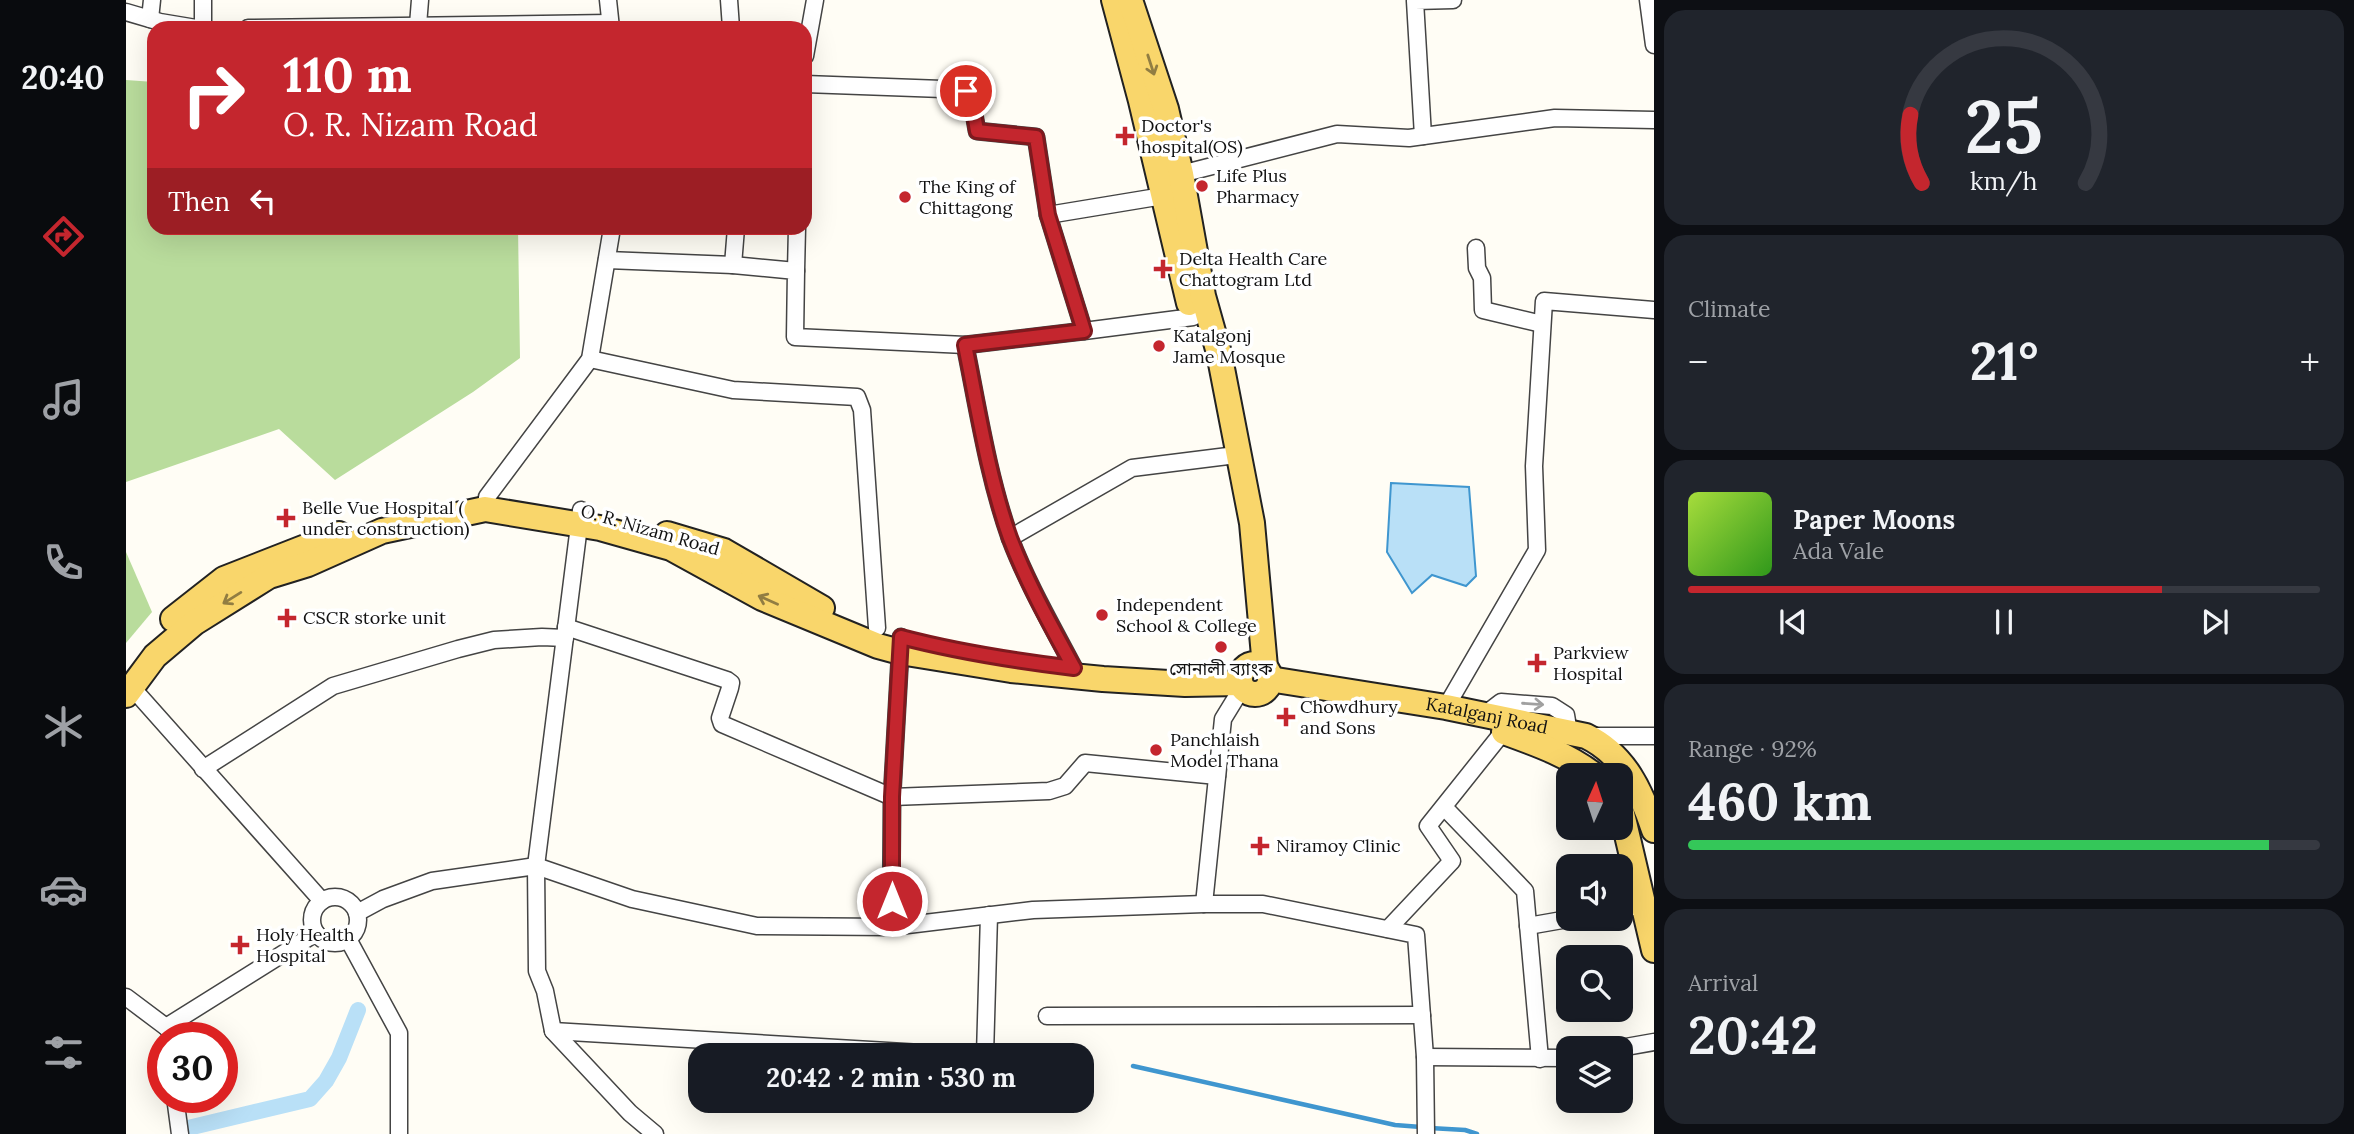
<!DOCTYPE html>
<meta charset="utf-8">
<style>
body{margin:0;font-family:Lora,"Noto Sans Bengali",serif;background:#20242c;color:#f1f3f6;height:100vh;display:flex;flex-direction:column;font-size:26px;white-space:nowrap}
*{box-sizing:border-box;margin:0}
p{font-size:23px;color:#9ea1a6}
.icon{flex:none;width:38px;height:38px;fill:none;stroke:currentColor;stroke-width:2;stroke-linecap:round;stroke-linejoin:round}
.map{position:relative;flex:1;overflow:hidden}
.sheet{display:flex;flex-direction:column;gap:10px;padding:10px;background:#0d0f14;width:700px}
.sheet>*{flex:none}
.banner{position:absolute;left:21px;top:21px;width:665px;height:214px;border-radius:21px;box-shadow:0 7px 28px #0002;background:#c4262e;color:#fff;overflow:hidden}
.needle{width:46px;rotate:3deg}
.controls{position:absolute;left:1430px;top:763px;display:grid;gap:14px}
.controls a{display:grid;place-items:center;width:77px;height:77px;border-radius:14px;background:#171b24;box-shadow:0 7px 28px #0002;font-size:35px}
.speed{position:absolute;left:21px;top:1022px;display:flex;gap:14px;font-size:35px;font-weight:700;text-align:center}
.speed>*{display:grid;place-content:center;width:91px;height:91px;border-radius:50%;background:#171b24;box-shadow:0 7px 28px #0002;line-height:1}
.speed .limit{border:10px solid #d22;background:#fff;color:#111}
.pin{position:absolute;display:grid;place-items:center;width:60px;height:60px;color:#fff;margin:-30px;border:4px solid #fff;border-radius:50%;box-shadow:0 2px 7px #0007}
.me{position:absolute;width:77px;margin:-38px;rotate:0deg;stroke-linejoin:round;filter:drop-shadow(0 0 5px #0008)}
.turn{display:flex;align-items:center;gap:24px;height:147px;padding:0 21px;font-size:32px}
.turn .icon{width:91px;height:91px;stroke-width:2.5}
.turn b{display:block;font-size:49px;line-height:60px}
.then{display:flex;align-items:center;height:66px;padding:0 21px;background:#0003;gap:14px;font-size:26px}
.big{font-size:52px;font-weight:700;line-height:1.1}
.sheet .tile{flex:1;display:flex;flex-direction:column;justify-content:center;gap:10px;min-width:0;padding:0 24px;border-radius:21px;background:#20242c}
.sheet .dial{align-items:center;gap:0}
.dial svg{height:182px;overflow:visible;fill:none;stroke:#363941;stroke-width:7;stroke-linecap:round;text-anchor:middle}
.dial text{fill:#f1f3f6;stroke:none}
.song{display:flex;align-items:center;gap:21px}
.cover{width:84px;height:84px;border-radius:10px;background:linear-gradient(135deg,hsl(80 70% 55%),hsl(110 70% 35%))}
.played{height:7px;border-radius:4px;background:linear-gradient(90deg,#c4262e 75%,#363941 75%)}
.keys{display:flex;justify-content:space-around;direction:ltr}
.heat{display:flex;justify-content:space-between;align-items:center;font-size:38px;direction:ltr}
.charge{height:10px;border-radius:5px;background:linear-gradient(90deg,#34c759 92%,#363941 0)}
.trip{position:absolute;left:562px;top:1043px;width:406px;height:70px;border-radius:21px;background:#171b24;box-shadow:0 7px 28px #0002;font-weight:700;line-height:70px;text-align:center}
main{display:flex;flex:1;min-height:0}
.dock{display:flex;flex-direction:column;width:126px;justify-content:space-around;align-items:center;background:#090b0e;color:#9ea1a6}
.dock .icon{width:49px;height:49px}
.dock .on{color:#c4262e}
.dock b{font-size:32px;color:#f1f3f6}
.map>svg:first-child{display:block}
.forest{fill:#b9dc9c}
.water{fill:#b9e0f7;stroke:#3f96cf;stroke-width:2}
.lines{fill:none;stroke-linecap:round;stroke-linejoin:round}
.stream{stroke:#3f96cf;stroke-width:4.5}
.canal{stroke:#b9e0f7;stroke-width:16}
.street-casing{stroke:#444;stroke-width:19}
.primary-casing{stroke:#222;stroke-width:28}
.street{stroke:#fff;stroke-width:16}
.primary{stroke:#f9d66b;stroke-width:24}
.oneway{stroke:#917d42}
.oneway2{stroke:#a0a0a0}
.route-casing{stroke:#7f191e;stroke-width:18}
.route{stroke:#c4262e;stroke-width:12}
.poi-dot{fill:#c4262e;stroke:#fff;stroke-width:2.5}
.labels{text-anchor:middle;stroke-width:7;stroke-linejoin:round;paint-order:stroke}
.poi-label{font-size:18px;fill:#111;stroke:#fff;text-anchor:start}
.street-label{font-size:18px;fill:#111;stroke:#fff}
</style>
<main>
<nav class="dock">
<b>20:40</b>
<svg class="icon on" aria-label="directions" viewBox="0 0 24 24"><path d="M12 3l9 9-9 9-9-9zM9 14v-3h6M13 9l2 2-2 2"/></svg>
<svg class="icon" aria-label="music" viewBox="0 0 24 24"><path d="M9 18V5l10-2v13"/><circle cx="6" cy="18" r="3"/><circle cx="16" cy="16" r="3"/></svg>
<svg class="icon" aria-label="phone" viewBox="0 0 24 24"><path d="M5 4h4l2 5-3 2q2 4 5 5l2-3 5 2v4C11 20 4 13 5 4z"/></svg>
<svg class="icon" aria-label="climate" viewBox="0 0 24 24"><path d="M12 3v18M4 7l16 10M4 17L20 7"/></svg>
<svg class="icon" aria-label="car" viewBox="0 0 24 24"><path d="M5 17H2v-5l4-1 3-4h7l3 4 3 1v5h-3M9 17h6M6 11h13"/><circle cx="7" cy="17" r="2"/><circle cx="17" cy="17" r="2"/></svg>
<svg class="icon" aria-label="filters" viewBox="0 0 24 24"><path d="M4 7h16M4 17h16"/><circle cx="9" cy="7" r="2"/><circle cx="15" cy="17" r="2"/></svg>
</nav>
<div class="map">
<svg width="1528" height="1134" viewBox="0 0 1528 1134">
<rect width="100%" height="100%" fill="#fffdf5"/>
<!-- forest -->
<g class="forest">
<polygon points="0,80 28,82 28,228 392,228 394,358 347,392 209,480 153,429 0,482"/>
<polygon points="0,552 26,612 0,643"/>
</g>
<!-- water -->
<polygon class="water" points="1265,483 1343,487 1350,576 1340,586 1306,575 1286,593 1261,552"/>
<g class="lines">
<!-- stream -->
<g class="stream">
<polyline points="1007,1066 1269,1125 1295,1127"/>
<polyline points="1304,1128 1339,1130 1351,1134"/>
</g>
<!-- canal -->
<polyline class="canal" points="62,1128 184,1099 200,1081 213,1058 232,1010"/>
<!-- street casing -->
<g class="street-casing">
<g id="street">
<polyline points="77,0 77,28"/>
<polyline points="482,0 485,28"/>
<polyline points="603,0 605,28"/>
<polyline points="1522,0 1528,45"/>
<polyline points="0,12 34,22 70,28"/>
<polyline points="24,19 26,0"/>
<polyline points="292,25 294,0"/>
<polyline points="122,28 484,23"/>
<polyline points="679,56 689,0"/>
<polyline points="679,84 844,90 851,131 910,137 922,215"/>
<polyline points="1297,136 1289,1 1327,0"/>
<polyline points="1055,174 1211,134 1283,138 1429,118 1528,120"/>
<polyline points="1350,248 1351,268 1356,278 1357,310 1416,324"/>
<polyline points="481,260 607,265 670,271 669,337 839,345 958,331 922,215 1037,196"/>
<polyline points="607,265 610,228"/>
<polyline points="670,271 671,228"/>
<polyline points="958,331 1067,317"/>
<path d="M839,345C852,409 862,476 884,538C901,583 926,626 948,668"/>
<polyline points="464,359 607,390 731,397 736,410 751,628"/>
<polyline points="361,497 464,359 486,228"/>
<polyline points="455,510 410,866 411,971 419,991 427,1031 504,1113 529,1134"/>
<polyline points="884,538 1006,468 1102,456"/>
<polyline points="440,627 601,680 605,683 604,688 594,718 596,724 766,797 923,791 939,786 959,763 1091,776"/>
<polyline points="2,683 196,901"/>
<polyline points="1320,707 1411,550 1408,466 1418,301 1528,310"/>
<polyline points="1358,715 1375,702 1426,706 1440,715 1443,733"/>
<polyline points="1464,736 1528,736"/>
<polyline points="77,769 207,686 332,649 368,640 416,637 439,638"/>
<polyline points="1318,807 1399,891 1414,1059"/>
<circle cx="209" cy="920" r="23"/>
<polyline points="1078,904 1097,719 1116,688"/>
<polyline points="1494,909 1519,905"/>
<polyline points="231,913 257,899 306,881 410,866 506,899 631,926 765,927 907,910 1078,904 1137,904 1290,935 1299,1057 1300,1134"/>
<polyline points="1402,926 1442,919"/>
<polyline points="765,927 766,797 775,637"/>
<polyline points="1262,929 1326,861 1302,826 1377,732"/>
<polyline points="222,939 273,1033 273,1134"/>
<polyline points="0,997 40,1027"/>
<polyline points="921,1016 1296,1015"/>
<polyline points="40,1027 190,933"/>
<polyline points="427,1031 829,1055"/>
<polyline points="1494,1048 1528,1042"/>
<polyline points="859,1055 863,915"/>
<polyline points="1299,1057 1442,1058"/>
<polyline points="49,1097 54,1134"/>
</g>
</g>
<!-- primary casing -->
<g class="primary-casing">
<g id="primary">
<polyline points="988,0 1015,101 1063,303"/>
<polyline points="1004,0 1040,109 1055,174 1077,296 1093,353 1126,523 1139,667"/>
<polyline points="541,534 598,551 696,608"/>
<polyline points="47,619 98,579 213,534"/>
<circle cx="1129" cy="679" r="15"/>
<path id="s1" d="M1144,679L1320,707L1460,736C1499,755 1515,791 1528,830"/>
<polyline points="0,695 29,656 68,623 143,576 182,564 256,531 359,509 474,528 545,548 636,598 752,646 774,652 885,670 977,679 1059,684 1114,683"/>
<path d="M1378,732C1411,744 1440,754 1468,775"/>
<polyline points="1494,805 1528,950"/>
</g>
</g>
<!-- street -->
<use href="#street" class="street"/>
<!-- primary -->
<use href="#primary" class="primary"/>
</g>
<!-- one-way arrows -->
<defs><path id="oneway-shaft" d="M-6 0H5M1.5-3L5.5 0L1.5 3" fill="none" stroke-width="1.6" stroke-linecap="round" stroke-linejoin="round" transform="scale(1.75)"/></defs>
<g class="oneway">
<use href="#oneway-shaft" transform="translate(1025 65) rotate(72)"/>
<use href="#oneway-shaft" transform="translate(106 598) rotate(148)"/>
<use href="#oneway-shaft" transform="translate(642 600) rotate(-156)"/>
</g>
<use class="oneway2" href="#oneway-shaft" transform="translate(1407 704) rotate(4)"/>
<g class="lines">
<!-- route casing -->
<g class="route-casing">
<path id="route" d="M766,901V797L775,637C832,652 890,661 948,668C925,626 901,583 884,538C862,476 852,409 839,345L958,331L922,215L910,137L851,131L844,90L840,91"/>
</g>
<!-- route -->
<use href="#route" class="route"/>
</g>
<!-- markers -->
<g class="poi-dot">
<path d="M995.5 125.5h7v7h7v7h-7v7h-7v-7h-7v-7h7z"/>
<circle cx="1076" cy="186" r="7"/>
<circle cx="779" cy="197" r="7"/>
<path d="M1033.5 258.5h7v7h7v7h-7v7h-7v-7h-7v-7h7z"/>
<circle cx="1033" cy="346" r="7"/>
<path d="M156.5 507.5h7v7h7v7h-7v7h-7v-7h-7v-7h7z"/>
<circle cx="976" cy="615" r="7"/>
<path d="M157.5 607.5h7v7h7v7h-7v7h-7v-7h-7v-7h7z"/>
<circle cx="1095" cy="647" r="7"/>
<path d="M1407.5 652.5h7v7h7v7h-7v7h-7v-7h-7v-7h7z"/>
<path d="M1156.5 706.5h7v7h7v7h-7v7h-7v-7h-7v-7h7z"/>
<circle cx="1030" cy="750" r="7"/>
<path d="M1130.5 835.5h7v7h7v7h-7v7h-7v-7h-7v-7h7z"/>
<path d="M110.5 934.5h7v7h7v7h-7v7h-7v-7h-7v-7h7z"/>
</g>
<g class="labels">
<!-- poi labels -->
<g class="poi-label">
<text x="1015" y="132">Doctor's<tspan x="1015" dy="21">hospital(OS)</tspan></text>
<text x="1090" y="182">Life Plus<tspan x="1090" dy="21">Pharmacy</tspan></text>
<text x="793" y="193">The King of<tspan x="793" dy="21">Chittagong</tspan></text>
<text x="1053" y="265">Delta Health Care<tspan x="1053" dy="21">Chattogram Ltd</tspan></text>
<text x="1047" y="342">Katalgonj<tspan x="1047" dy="21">Jame Mosque</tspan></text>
<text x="176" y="514">Belle Vue Hospital (<tspan x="176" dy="21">under construction)</tspan></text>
<text x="990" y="611">Independent<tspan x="990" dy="21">School &amp; College</tspan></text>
<text x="177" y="624">CSCR storke unit</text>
<text x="1427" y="659">Parkview<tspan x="1427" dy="21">Hospital</tspan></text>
<text x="1095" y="675" text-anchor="middle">সোনালী ব্যাংক</text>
<text x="1174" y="713">Chowdhury<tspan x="1174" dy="21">and Sons</tspan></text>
<text x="1044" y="746">Panchlaish<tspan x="1044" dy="21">Model Thana</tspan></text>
<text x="1150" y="852">Niramoy Clinic</text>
<text x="130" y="941">Holy Health<tspan x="130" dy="21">Hospital</tspan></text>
</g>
<!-- street labels -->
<g class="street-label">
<text transform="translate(524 530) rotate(16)" y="6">O. R. Nizam Road</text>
<text dy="6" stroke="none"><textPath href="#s1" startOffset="220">Katalganj Road</textPath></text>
</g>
</g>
</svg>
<div class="controls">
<a><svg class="needle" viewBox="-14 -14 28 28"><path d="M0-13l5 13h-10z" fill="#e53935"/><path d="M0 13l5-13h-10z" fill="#9ea1a6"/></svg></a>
<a><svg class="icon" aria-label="sound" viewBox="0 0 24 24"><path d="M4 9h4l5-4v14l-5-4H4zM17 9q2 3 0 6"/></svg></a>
<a><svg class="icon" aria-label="search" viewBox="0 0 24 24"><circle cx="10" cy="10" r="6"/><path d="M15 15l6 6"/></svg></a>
<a><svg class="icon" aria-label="layers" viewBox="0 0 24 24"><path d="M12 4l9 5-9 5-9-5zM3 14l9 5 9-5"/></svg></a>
</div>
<div class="speed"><div class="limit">30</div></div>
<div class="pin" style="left:840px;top:91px;background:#d93025"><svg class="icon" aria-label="arrive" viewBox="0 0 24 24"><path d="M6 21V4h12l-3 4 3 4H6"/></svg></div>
<svg class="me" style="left:766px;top:901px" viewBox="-20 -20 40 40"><circle r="17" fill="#c4262e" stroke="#fff" stroke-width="3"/><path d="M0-11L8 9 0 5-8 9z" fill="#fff"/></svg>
<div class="trip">20:42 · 2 min · 530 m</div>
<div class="banner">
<div class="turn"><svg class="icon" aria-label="right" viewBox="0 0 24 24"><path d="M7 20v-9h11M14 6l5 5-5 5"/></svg><div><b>110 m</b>O. R. Nizam Road</div></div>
<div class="then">Then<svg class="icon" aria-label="left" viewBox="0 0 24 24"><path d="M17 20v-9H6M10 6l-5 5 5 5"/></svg></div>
</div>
</div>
<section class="sheet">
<div class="tile dial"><svg viewBox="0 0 100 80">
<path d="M14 69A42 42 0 1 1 86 69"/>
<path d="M14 69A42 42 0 0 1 9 39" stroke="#c4262e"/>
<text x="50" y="56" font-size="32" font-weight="700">25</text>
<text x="50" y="72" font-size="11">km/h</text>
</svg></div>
<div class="tile"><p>Climate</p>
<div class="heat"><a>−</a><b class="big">21°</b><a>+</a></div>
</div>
<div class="tile">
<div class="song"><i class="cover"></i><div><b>Paper Moons</b><p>Ada Vale</p></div></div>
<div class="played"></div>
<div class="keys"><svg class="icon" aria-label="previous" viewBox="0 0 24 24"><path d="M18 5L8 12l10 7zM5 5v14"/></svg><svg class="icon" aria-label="pause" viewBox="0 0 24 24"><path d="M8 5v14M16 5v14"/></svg><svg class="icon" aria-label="next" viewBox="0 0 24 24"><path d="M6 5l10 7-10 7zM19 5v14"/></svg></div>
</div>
<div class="tile"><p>Range · 92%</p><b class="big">460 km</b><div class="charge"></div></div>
<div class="tile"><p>Arrival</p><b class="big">20:42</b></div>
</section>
</main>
